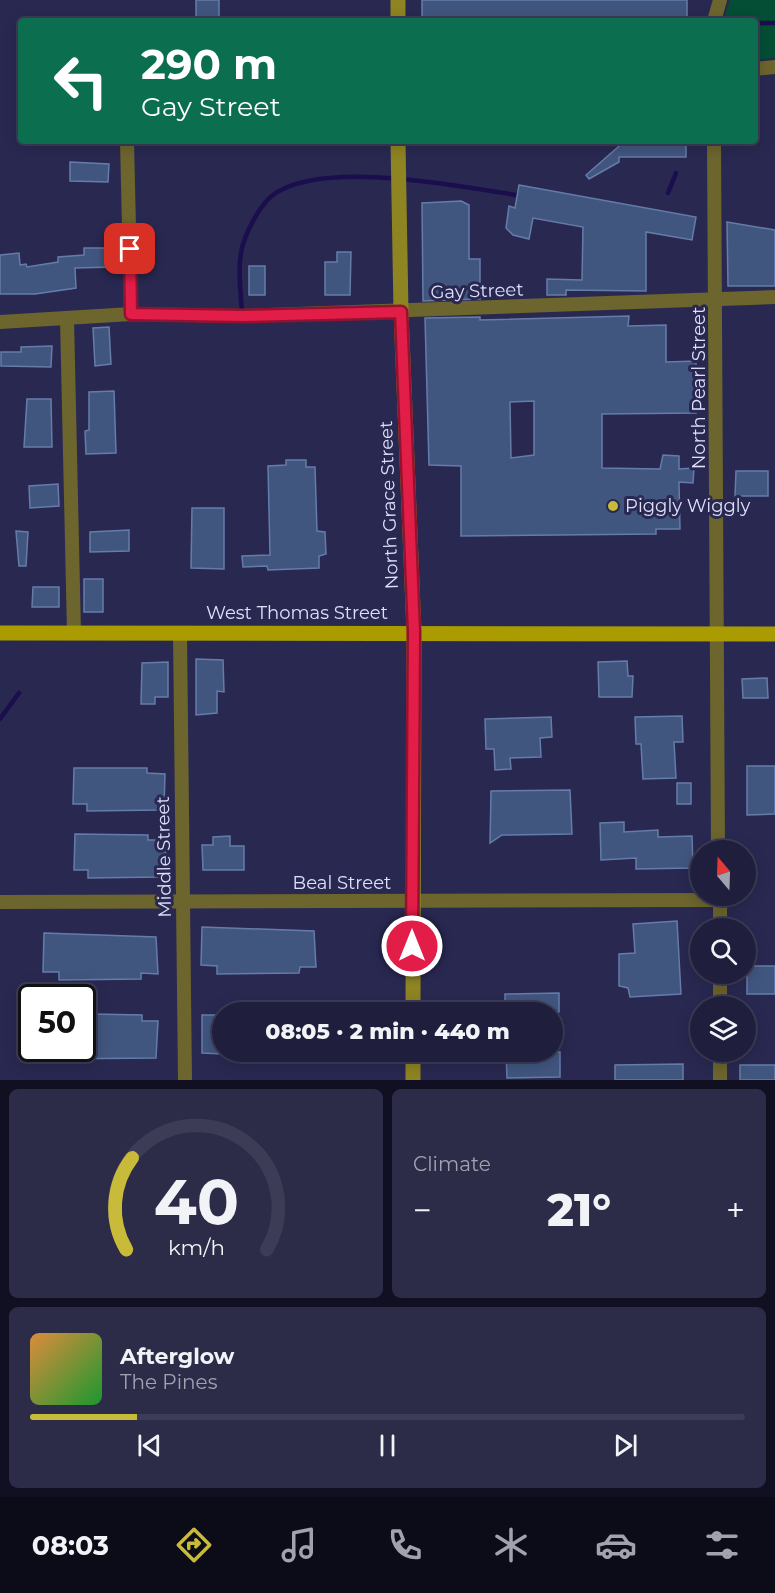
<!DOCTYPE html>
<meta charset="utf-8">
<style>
body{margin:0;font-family:Montserrat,sans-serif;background:#2c2b48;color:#f1f3f6;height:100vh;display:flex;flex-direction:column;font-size:22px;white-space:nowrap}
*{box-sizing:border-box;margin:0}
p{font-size:20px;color:#a1a2b0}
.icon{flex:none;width:33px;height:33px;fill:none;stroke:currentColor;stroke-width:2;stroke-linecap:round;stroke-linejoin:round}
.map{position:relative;height:1080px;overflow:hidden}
.side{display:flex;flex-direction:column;gap:9px;padding:9px;background:#111022;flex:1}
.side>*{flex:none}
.top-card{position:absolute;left:18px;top:18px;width:740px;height:126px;border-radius:6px;box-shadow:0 3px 15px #0003,0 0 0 2px #3c3c57;background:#0b6e4f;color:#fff;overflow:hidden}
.needle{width:39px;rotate:341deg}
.tools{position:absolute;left:690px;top:840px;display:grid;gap:12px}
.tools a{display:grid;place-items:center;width:66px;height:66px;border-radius:50%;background:#1f1e3d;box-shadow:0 3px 15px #0003,0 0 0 2px #3c3c57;font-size:30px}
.speed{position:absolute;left:18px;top:984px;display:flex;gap:12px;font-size:30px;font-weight:700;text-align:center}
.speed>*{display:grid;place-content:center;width:78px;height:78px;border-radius:50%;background:#1f1e3d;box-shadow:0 3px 15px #0003,0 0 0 2px #3c3c57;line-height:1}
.speed .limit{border:3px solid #111;border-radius:9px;background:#fff;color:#111}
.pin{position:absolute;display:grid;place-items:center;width:51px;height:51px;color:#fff;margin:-26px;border-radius:12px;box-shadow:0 3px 9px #0006}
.me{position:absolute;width:66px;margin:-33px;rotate:0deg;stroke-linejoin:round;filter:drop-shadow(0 0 4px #0008)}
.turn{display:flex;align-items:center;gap:21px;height:126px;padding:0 24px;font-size:27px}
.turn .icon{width:78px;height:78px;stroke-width:2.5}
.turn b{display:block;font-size:42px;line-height:51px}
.big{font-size:45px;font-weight:800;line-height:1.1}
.side .widget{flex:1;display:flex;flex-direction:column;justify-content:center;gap:9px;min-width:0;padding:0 21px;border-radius:9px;background:#2c2b48}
.side .dial{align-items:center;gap:0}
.dial svg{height:156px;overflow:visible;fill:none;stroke:#3c3c57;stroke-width:7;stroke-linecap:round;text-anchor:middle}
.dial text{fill:#f1f3f6;stroke:none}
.song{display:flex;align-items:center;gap:18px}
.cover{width:72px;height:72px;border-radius:9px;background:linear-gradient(135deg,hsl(30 70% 55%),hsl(130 70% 35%))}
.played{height:6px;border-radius:3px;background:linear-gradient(90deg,#c9bb3a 15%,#3c3c57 15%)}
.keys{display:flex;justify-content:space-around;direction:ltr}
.heat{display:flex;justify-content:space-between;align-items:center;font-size:33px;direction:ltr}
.side .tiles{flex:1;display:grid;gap:9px;grid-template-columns:1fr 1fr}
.widget:last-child{grid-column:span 2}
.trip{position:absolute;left:212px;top:1002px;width:351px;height:60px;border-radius:30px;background:#1f1e3d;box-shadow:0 3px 15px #0003,0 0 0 2px #3c3c57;font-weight:800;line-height:60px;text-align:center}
.menu{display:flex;height:96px;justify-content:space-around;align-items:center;background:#0c0c18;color:#a1a2b0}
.menu .icon{width:42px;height:42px}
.menu .on{color:#c9bb3a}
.menu b{font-size:27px;color:#f1f3f6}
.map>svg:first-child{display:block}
.green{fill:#034e35}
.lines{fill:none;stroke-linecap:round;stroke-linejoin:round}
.stream{stroke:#1a0e4d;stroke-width:4.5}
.building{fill:#41567f;stroke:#657ca9;stroke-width:1.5;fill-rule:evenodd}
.street{stroke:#6c652e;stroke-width:14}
.secondary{stroke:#8e8422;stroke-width:15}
.primary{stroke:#a99b00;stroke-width:15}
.route-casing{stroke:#92132f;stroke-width:15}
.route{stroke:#e11d48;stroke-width:10}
.poi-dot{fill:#c9bb3a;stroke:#292851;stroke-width:2}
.labels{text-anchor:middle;stroke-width:6;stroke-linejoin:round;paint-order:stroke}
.street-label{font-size:18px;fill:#dee0fb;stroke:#292851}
.poi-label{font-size:18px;fill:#dee0fb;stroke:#292851;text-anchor:start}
</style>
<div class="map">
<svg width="775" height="1080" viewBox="0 0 775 1080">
<rect width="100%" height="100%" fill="#292851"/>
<!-- green -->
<polygon class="green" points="730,0 775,0 775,58 755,60 754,21 723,21"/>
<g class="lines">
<!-- stream -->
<g class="stream">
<polyline points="754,29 760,23 775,23"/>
<polyline points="668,193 676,173"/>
<path d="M242,314C241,291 236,264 244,241C249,227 260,205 273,195C322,159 457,186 516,195"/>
<polyline points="0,719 19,693"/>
</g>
</g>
<!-- building -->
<g class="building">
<rect x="196" y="0" width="23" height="21"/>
<rect x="422" y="0" width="265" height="21"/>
<polygon points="625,141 686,141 686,157 619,157 619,162 589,179 586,175"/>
<polygon points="70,162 109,164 108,182 70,181"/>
<polygon points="519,185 696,217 692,240 646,232 646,291 566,290 566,295 547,295 547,279 582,280 583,227 533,218 529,239 513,235 506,228 509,206 515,208"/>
<polygon points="461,201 469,205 469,259 480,259 480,299 423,301 422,203"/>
<polygon points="727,222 775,230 775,286 728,286"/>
<polygon points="84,248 113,248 113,267 75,268 76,288 35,294 0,294 0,255 19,253 20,265 26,264 27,267 58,262 58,257 84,255"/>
<polygon points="337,252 351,252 350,295 325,295 325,262 337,262"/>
<rect x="249" y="266" width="16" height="29"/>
<path d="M629,316L628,326L666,325V362L696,361V413L602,414V468L660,469L663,455L679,456V469L694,468L693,483L679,482L680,529H656V534L461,536V466L429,465L425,318L480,317V320ZM534,401V455L511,458L510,402Z"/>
<polygon points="109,327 111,364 95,366 93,328"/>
<polygon points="52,346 51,367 1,366 1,352 21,352 21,347"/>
<polygon points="114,391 116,453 86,454 85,431 89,430 89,392"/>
<polygon points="27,399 51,399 52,447 24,447"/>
<polygon points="286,460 306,460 306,467 315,467 317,531 325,532 326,554 319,556 319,568 268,570 267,566 243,567 242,556 270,555 268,466 286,465"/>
<polygon points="736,471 768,471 768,496 735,496"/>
<polygon points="58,484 59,506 30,508 29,486"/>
<polygon points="192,508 224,508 224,569 191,568"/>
<polygon points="129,530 129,551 90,552 90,532"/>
<polygon points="16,531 28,532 26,566 19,566"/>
<rect x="84" y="579" width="19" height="33"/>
<polygon points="33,587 59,587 59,607 32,607"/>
<polygon points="196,659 223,660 224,692 217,691 217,713 196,715"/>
<polygon points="627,661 628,676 633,676 632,697 599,697 598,662"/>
<polygon points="168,662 168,697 155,697 155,704 141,704 142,663"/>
<polygon points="767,678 768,698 743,698 742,679"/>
<polygon points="682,716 683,742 674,742 676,778 643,779 641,744 636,744 635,717"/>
<polygon points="551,717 552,737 540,738 541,757 510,758 511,769 495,770 494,749 486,749 485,719"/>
<polygon points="747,766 775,766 775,814 747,815"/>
<polygon points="74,768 147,768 147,773 165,774 164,807 160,807 160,810 87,811 87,804 73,804"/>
<rect x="677" y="783" width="14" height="21"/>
<polygon points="570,790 572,834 502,835 490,843 491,791"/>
<polygon points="624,822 624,832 658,830 658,837 692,836 693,868 636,869 636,858 601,860 600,823"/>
<polygon points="75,834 148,835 148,840 166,840 165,874 161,874 161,877 88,878 88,870 74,870"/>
<polygon points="230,836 230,846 244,846 244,870 203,870 202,845 213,845 213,837"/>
<polygon points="677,921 681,994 630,997 628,988 619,986 619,954 635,953 633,924"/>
<polygon points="202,927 314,931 316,967 300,967 299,973 217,974 217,966 201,965"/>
<polygon points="44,933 156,937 158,974 141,973 141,979 59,980 59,972 43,972"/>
<rect x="747" y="966" width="28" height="28"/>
<polygon points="559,993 559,1012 505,1012 505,994"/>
<polygon points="93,1014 142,1015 142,1021 158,1021 156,1058 50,1059 50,1048 82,1048 82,1021 93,1021"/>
<polygon points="202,1015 222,1015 222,1054 202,1053"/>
<polygon points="506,1052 560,1052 560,1077 507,1078"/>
<polygon points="683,1064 683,1080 615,1080 615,1065"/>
<rect x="740" y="1065" width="35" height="15"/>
</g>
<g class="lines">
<!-- street -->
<g class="street">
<polyline points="714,21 720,0"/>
<polyline points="754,69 775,67"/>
<polyline points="127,141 131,314"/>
<polyline points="714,141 718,850"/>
<polyline points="67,318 74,633"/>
<polyline points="0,322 131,314 242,316 775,297"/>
<polyline points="180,633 185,1080"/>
<polyline points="720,896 720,928"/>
<polyline points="0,902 720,900"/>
<polyline points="720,1006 720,974"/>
<polyline points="720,1080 720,1052"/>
</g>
<!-- secondary -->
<g class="secondary">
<polyline points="398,21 398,0"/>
<polyline points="398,141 401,312 414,632 413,1012"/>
<polyline points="413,1052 413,1080"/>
</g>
<!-- primary -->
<polyline class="primary" points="0,633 775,634"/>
</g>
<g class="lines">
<!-- route casing -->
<g class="route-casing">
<polyline id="route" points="130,249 131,314 242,316 401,312 414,632 412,946"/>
</g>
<!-- route -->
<use href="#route" class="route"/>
</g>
<!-- markers -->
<circle class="poi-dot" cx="613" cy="506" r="6"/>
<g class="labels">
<!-- street labels -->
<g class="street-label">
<text transform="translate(477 291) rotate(-2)" y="6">Gay Street</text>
<text transform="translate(699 388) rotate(-90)" y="6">North Pearl Street</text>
<text transform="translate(389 505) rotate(-92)" y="6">North Grace Street</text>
<text x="297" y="619">West Thomas Street</text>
<text transform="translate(164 857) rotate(-91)" y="6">Middle Street</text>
<text x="342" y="889">Beal Street</text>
</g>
<!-- poi labels -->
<g class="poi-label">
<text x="625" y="512">Piggly Wiggly</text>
</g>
</g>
</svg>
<div class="tools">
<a><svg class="needle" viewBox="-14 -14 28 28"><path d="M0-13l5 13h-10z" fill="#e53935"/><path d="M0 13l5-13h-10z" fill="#a1a2b0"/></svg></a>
<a><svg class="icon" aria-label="search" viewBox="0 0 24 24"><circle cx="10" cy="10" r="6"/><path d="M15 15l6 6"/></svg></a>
<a><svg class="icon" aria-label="layers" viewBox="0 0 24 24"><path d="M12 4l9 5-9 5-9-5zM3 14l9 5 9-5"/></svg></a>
</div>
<div class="speed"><div class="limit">50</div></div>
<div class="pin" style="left:130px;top:249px;background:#d93025"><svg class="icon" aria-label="arrive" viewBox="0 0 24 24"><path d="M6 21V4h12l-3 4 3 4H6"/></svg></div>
<svg class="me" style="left:412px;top:946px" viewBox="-20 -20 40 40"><circle r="17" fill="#e11d48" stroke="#fff" stroke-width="3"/><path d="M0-11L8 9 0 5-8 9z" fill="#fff"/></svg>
<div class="trip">08:05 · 2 min · 440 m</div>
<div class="top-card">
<div class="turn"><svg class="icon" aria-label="left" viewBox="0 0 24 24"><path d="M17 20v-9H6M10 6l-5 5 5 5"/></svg><div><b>290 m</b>Gay Street</div></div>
</div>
</div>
<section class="side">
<div class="tiles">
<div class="widget dial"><svg viewBox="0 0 100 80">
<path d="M14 69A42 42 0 1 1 86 69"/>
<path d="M14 69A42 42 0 0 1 17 22" stroke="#c9bb3a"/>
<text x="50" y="56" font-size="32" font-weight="700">40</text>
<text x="50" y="72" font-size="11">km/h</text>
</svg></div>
<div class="widget"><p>Climate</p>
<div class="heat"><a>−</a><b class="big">21°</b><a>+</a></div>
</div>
<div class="widget">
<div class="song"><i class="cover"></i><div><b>Afterglow</b><p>The Pines</p></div></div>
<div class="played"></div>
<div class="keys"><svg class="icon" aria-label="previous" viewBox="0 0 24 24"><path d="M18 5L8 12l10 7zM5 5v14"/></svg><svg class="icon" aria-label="pause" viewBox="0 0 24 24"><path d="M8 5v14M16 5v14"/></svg><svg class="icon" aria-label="next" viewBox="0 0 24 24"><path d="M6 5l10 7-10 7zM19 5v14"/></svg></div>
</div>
</div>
</section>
<nav class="menu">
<b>08:03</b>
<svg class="icon on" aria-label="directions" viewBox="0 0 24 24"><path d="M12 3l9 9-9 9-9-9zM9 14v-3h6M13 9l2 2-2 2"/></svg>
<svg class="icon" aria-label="music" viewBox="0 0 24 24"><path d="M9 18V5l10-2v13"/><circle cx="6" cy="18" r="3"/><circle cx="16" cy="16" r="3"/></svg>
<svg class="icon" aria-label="phone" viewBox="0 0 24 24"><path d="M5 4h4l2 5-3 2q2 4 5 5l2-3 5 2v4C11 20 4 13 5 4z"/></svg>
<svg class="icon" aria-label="climate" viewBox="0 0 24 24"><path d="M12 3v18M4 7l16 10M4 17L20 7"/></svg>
<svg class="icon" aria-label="car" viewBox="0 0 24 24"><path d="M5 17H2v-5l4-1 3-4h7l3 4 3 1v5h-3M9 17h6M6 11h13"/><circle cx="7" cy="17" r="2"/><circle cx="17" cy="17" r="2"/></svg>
<svg class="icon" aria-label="filters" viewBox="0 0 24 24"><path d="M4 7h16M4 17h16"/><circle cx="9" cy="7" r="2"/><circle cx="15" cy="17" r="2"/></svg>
</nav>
